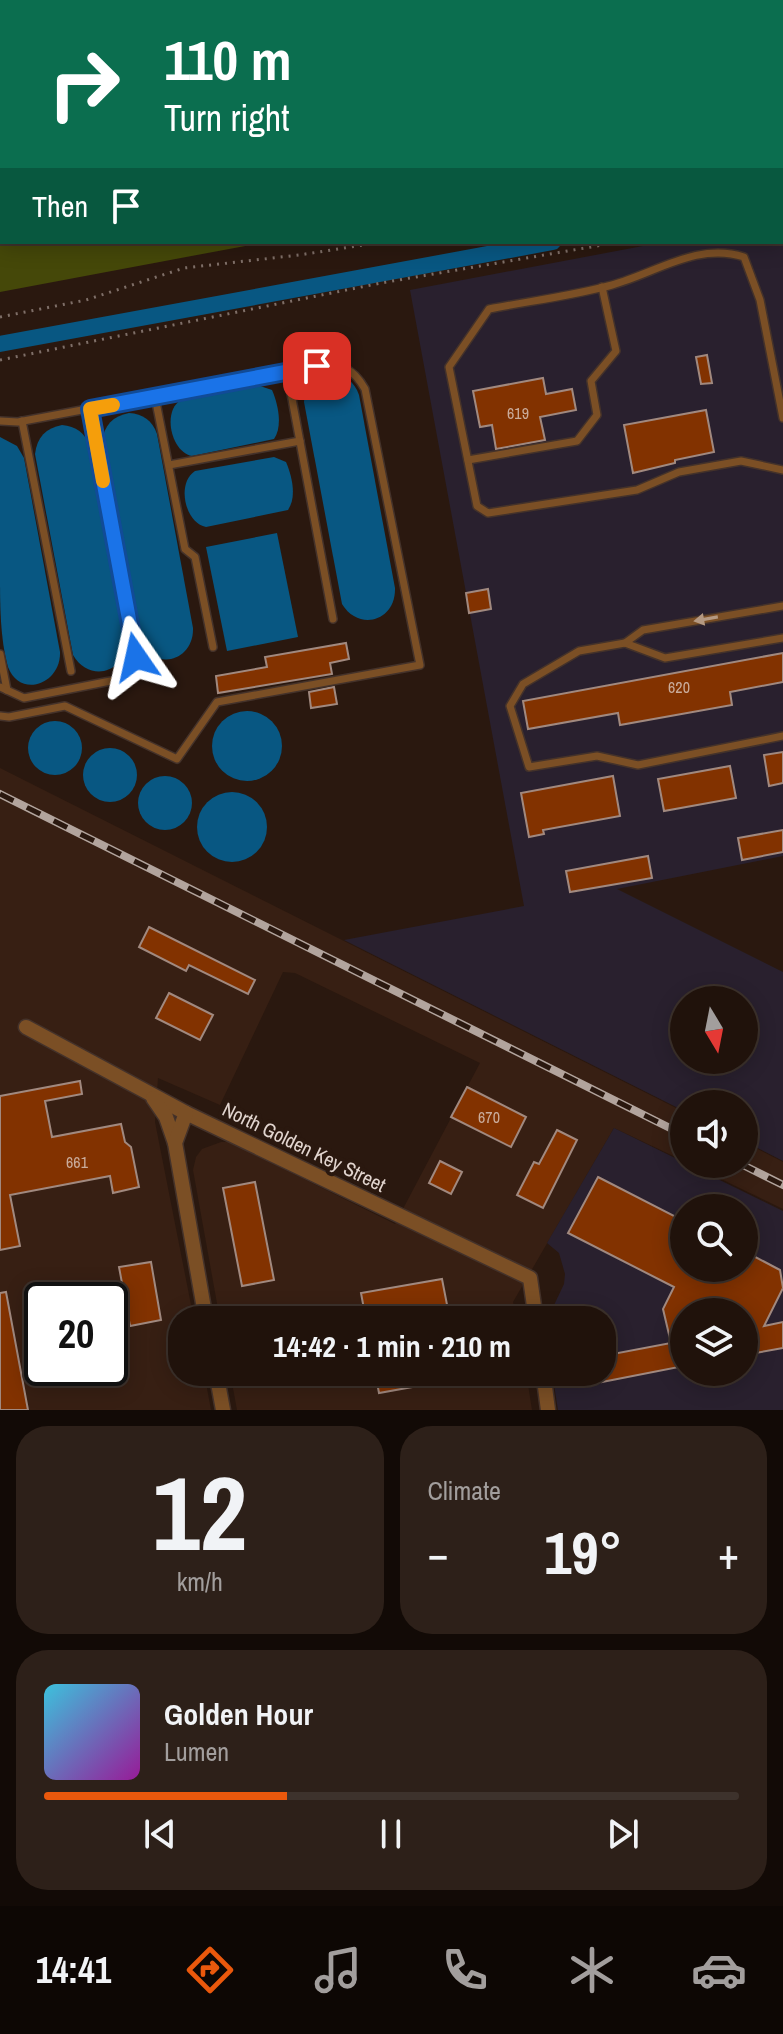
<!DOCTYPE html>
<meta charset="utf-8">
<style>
body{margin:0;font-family:"Archivo Narrow",sans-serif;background:#2d2019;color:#f1f3f6;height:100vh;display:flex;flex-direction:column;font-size:30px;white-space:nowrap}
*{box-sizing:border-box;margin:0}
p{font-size:26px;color:#a29e9d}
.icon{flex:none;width:44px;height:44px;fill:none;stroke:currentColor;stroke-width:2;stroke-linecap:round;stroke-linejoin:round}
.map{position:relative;height:1410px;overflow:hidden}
.sheet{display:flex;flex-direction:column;gap:16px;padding:16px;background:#120a06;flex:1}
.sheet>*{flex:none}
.guide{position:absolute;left:0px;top:0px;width:784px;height:244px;box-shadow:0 4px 20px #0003,0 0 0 2px #3d322c;background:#0b6e4f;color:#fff;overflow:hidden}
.needle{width:52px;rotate:170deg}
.tools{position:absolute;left:670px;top:986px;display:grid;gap:16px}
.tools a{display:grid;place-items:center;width:88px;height:88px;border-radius:50%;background:#20120b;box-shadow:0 4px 20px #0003,0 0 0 2px #3d322c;font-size:40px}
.speed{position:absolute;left:24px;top:1282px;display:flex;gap:16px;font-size:40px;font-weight:700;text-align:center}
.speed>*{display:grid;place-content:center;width:104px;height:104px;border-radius:50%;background:#20120b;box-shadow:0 4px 20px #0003,0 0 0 2px #3d322c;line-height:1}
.speed .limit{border:4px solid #111;border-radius:12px;background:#fff;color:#111}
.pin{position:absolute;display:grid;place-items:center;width:68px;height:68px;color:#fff;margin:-34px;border-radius:16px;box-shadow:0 4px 12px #0006}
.me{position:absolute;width:88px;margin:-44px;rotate:349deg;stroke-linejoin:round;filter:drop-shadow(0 0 6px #0008)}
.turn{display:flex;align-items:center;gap:28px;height:168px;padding:0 32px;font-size:36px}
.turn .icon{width:104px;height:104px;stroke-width:2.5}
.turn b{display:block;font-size:56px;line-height:68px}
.then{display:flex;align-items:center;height:76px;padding:0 32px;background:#0003;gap:16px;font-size:30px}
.big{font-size:60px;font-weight:700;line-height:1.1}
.sheet .widget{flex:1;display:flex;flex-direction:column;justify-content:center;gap:12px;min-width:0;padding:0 28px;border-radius:32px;background:#2d2019}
.sheet .dial{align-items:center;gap:0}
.dial b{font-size:104px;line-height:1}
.song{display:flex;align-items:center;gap:24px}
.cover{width:96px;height:96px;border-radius:12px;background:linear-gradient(135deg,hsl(190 70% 55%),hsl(300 70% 35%))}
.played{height:8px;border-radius:4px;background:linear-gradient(90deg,#ea580c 35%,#3d322c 35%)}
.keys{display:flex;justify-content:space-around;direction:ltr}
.heat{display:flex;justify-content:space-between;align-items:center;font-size:44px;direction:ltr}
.sheet .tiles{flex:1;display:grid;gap:16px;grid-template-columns:1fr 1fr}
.widget:last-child{grid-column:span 2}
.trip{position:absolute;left:168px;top:1306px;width:448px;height:80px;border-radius:32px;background:#20120b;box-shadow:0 4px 20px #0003,0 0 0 2px #3d322c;font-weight:700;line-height:80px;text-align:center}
.tab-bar{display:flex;height:128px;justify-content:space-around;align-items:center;background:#0d0704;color:#a29e9d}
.tab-bar .icon{width:56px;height:56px}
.tab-bar .current{color:#ea580c}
.tab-bar b{font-size:36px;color:#f1f3f6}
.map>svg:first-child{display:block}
.built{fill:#371f13;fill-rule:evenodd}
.industrial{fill:#29202e;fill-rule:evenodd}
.green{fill:#454809}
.water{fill:#085782}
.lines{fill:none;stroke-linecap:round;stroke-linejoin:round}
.canal{stroke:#085782;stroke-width:16}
.building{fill:#823200;stroke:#a1897f;stroke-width:2}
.lane-casing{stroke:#44322a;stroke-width:10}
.street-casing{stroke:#44322a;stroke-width:17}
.path{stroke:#7f6f68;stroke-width:3;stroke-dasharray:2 6;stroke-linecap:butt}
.lane{stroke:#7b4f25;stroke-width:7}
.street{stroke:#7b4f25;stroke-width:14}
.rail-casing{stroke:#b2a49d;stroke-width:8}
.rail{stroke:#2a180f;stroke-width:5;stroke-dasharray:15;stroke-linecap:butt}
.oneway{fill:#b49982}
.route-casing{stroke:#114b97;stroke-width:20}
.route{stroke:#1a73e8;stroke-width:14}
.slow{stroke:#f59e0b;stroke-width:14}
.labels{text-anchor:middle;stroke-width:8;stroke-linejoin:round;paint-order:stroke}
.number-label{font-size:16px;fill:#caac9b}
.street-label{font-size:20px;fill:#e2d5cf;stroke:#2a180f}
</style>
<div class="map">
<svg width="783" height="1410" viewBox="0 0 783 1410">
<rect width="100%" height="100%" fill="#2a180f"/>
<!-- built -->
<g class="built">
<path d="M0,768L684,1112V1161L614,1128L513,1302L517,1320H220L193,1170L196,1157L202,1149L221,1142H229L395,1224L480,1063L295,973L283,972L220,1105L158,1078L155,1122L194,1320H182V1372H204L211,1410H0ZM42,1300H110V1368H42Z"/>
<polygon points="744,1142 783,1162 783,1209 690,1164 744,1164"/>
<polygon points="230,1372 526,1372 532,1410 237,1410"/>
</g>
<!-- industrial -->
<g class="industrial">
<path d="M783,220V856L617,889L783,972V1161L744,1141V1104H684V1111L344,940L524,906L410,290L664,242H782ZM684,1000H744V1060H684Z"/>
<path d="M614,1128L783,1211V1410H558L552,1372H602V1320H547L564,1284L565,1274L559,1253L547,1243ZM684,1208H744V1268H684ZM684,1312H744V1372H684Z"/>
</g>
<!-- green -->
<polygon class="green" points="0,0 783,0 783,144 782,2 2,2 2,242 266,242 0,292"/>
<!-- water -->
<g class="water">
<path d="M331,373C345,375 354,381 359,395L395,588C396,621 359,632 342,604L304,402C305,386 315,376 331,373Z"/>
<path d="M260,386L272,390C278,404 283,426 274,439L192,456C171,452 162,411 181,400Z"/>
<path d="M129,413C143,414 152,420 157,434L193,628C194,660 157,672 140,643L102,442C104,425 113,416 129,413Z"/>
<path d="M62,425C76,426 85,433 90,446L126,640C127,672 90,684 73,655L35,454C37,437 46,428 62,425Z"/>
<path d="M0,437L17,446L24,458L60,652C61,684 20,699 8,667C0,639 0,604 0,575C0,529 0,483 0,437Z"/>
<path d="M274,457L286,462C292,476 297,497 288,510L206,527C185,523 176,483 195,471Z"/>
<polygon points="277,533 298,637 227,651 206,547"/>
<circle cx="247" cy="746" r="35"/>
<circle cx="55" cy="748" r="27"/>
<circle cx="110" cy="775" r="27"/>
<circle cx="165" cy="803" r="27"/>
<circle cx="232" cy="827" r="35"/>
</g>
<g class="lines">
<!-- canal -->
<g class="canal">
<polyline points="782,200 783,199"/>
<polyline points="0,344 553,242"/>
</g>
</g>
<!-- building -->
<g class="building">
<polygon points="707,355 712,383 701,384 696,357"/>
<polygon points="543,378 546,394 572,389 576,410 540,417 545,440 496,449 492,425 480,427 473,391"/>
<polygon points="706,410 714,452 675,460 675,463 633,473 624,425"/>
<polygon points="488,589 491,609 469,613 466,593"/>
<polygon points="346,643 349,659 330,663 332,674 218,693 216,676 267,667 265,657"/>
<polygon points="783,653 783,682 730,692 732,705 620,725 618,713 528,729 523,701"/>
<polygon points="334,687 337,704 311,708 309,692"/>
<polygon points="783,752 783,783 769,786 764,755"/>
<polygon points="730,766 736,798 664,811 658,779"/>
<polygon points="613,776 620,816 543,830 544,834 529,837 521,793"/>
<polygon points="783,830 783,852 742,860 738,838"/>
<polygon points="648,856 652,878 570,892 566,871"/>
<polygon points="149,927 255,980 248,994 189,965 186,971 139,947"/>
<polygon points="169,993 213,1015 200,1040 156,1018"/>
<polygon points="80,1081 82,1094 45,1101 52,1137 121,1124 125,1142 131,1147 139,1187 113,1193 110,1176 10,1195 20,1246 0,1250 0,1096"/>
<polygon points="467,1087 526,1117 511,1147 451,1117"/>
<polygon points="557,1130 577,1140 543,1208 517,1195 534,1162 539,1164"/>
<polygon points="440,1161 462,1172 451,1194 429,1183"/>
<polygon points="598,1177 684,1221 684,1268 744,1268 744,1251 780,1270 783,1288 764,1326 783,1322 783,1348 744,1355 744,1312 684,1312 684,1366 602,1382 602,1356 671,1343 663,1309 674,1287 568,1233"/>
<polygon points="255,1182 274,1280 242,1286 223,1188"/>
<polygon points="151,1262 161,1320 130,1326 119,1267"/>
<polygon points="442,1279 450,1320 366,1320 361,1293"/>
<polygon points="6,1292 28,1410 0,1410 0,1293"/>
<polygon points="375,1372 463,1372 463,1378 379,1393"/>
</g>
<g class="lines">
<!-- lane casing -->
<g class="lane-casing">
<g id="lane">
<polyline points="287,372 333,619"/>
<polyline points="155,397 185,549 195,557 213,647"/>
<polyline points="90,409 136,657"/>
<path d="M783,418L760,300L744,257C697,242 656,273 612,285C572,296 530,301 489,309L449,367L477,506L488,513L637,490L679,472L741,461L783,470"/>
<path d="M0,421L18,422L317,366C342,366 352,366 365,389L420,665L217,702L177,759L65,706L9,717L0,716"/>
<polyline points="22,421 71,671"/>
<polyline points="468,460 577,441 597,415 591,381 616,351 602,287"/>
<polyline points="169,465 300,441"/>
<polyline points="783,638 665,658 625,643 579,651 523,684 510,706 529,767 597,756 638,765 783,736"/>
<polyline points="625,643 643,630 783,606"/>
<polyline points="0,654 7,690"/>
<polyline points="0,687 24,698 136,676"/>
</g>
</g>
<!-- street casing -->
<g class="street-casing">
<g id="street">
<polyline points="26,1027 186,1113 530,1278 536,1320"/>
<polyline points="153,1098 166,1117 175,1143"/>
<polyline points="186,1113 175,1143 206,1320"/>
<polyline points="216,1372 223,1410"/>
<polyline points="543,1372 548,1410"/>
</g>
</g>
<!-- path -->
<g class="path">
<polyline points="782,156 783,155"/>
<polyline points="782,213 783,213"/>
<polyline points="0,317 86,300 184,268 299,255 383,242"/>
<polyline points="0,360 381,283 620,242"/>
</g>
<!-- lane -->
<use href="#lane" class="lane"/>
<!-- street -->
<use href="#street" class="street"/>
<!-- rail casing -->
<g class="rail-casing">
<g id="rail">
<polyline points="0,794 684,1135"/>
<polyline points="741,1164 783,1185"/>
</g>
</g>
<!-- rail -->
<use href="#rail" class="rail"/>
</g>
<!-- one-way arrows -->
<defs><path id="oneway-solid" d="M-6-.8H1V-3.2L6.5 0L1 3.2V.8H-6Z" transform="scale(2)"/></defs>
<use class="oneway" href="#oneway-solid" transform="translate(706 619) rotate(170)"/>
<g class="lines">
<!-- route casing -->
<g class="route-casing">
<polyline id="route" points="136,657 90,409 317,366"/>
</g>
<!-- route -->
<use href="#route" class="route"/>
<!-- slow -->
<polyline class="slow" points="103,481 90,409 113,405"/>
</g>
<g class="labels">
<!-- number labels -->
<g class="number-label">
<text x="518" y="419">619</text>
<text x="679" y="693">620</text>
<text x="489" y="1123">670</text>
<text x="77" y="1168">661</text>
</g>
<!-- street labels -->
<g class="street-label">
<text transform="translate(304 1147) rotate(26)" y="7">North Golden Key Street</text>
</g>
</g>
</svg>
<div class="tools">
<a><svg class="needle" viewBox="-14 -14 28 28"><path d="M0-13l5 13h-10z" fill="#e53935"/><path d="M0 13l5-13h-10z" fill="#a29e9d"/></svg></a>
<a><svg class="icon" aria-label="sound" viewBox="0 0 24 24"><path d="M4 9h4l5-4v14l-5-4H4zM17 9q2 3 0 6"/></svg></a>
<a><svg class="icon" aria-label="search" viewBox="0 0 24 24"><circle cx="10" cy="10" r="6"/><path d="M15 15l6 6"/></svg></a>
<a><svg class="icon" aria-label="layers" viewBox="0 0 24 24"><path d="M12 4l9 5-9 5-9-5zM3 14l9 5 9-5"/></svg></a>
</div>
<div class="speed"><div class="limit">20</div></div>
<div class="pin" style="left:317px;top:366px;background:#d93025"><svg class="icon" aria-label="arrive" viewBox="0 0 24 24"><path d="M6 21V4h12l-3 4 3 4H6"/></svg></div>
<svg class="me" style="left:136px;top:657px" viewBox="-20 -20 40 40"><path d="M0-17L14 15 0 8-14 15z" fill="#1a73e8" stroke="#fff" stroke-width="4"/></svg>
<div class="trip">14:42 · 1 min · 210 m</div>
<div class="guide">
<div class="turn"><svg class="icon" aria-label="right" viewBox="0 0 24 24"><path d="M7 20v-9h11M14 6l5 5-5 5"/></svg><div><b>110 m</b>Turn right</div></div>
<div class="then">Then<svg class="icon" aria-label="arrive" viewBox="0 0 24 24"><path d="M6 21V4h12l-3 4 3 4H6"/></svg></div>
</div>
</div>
<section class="sheet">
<div class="tiles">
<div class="widget dial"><b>12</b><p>km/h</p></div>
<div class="widget"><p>Climate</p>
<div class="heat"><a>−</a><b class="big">19°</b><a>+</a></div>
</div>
<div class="widget">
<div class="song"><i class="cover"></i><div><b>Golden Hour</b><p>Lumen</p></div></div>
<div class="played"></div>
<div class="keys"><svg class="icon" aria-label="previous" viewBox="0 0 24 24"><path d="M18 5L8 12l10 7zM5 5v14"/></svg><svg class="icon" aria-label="pause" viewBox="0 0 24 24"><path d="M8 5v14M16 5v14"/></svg><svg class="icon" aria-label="next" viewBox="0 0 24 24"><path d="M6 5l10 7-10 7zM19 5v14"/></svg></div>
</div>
</div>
</section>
<nav class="tab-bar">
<b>14:41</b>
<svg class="icon current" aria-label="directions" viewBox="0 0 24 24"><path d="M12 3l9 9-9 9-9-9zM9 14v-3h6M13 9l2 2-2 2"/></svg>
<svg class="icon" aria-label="music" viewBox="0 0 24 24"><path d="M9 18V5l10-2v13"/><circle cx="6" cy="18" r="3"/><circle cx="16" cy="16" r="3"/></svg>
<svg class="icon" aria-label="phone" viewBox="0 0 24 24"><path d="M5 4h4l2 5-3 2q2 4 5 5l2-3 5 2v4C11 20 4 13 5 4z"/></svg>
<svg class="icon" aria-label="climate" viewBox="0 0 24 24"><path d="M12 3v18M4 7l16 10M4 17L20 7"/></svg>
<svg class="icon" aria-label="car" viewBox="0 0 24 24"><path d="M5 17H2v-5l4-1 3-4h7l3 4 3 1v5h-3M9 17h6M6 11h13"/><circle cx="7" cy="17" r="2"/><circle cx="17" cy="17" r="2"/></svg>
</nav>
